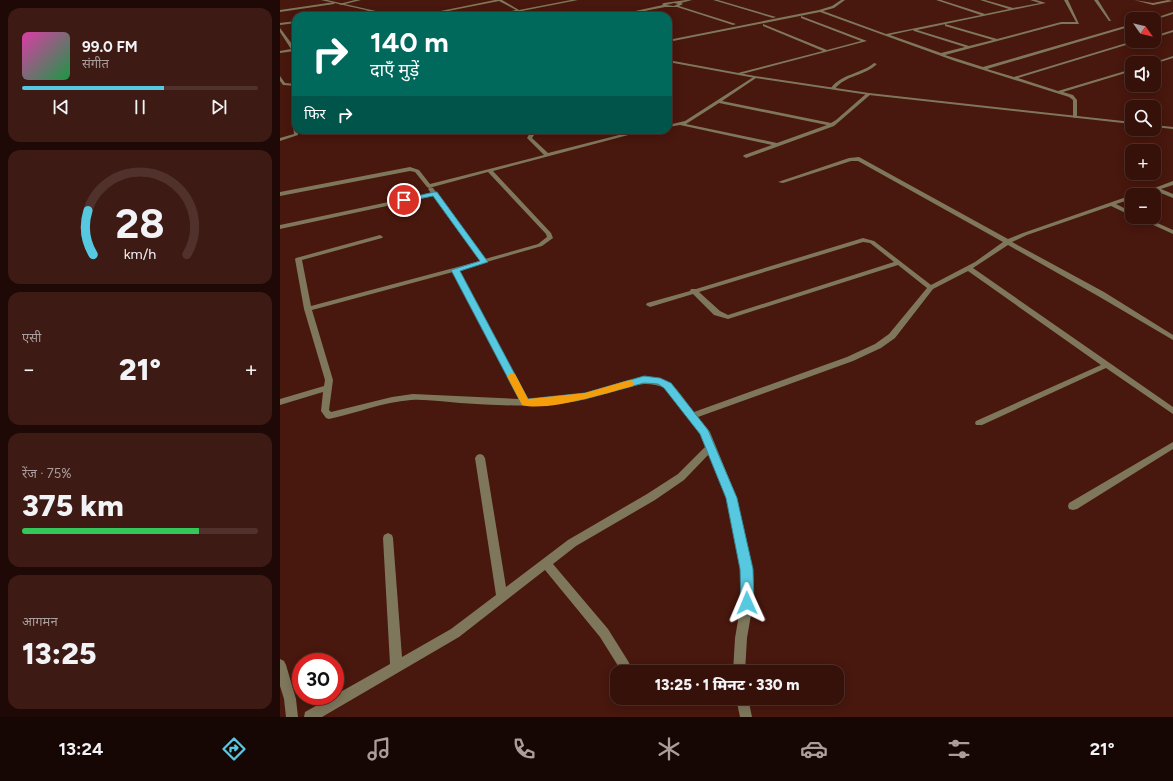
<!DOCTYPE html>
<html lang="hi">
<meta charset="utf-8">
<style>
body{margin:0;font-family:Figtree,"Noto Sans Devanagari",sans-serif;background:#3d1a13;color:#f1f3f6;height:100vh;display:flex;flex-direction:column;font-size:15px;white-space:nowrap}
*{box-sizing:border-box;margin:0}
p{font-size:13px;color:#aa9d9c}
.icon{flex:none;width:22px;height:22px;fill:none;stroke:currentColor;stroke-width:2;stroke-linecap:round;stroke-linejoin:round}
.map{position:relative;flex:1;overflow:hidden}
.panel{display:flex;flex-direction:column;gap:8px;padding:8px;background:#1e0906;width:280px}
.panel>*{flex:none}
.guide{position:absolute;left:12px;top:12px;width:380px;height:122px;border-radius:12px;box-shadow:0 2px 10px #0003,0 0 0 1px #50312b;background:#00695c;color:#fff;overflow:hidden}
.needle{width:26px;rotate:124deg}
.buttons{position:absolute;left:845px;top:12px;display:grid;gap:8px}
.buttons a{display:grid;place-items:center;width:36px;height:36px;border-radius:8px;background:#36110a;box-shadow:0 2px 10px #0003,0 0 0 1px #50312b;font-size:20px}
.speed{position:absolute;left:12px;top:653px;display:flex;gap:8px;font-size:20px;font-weight:700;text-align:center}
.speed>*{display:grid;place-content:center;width:52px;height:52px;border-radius:50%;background:#36110a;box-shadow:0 2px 10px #0003,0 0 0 1px #50312b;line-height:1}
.speed .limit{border:6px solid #d22;background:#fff;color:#111}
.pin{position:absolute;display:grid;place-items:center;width:34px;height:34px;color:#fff;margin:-17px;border:2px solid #fff;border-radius:50%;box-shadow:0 1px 4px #0007}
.me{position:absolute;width:44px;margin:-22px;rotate:359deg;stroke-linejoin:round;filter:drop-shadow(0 0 3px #0008)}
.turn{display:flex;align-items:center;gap:14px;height:84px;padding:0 12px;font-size:18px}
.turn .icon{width:52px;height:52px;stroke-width:2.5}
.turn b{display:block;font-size:28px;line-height:34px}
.then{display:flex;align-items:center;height:38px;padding:0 12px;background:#0003;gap:8px;font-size:15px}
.big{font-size:30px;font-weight:800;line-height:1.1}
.panel .tile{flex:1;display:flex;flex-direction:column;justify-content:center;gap:6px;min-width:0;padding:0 14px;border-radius:12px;background:#3d1a13}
.panel .dial{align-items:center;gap:0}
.dial svg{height:104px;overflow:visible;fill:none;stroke:#50312b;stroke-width:7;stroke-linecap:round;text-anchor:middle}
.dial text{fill:#f1f3f6;stroke:none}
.song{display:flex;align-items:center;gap:12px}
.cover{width:48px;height:48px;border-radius:6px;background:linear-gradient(135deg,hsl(320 70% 55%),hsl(140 70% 35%))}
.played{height:4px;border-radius:2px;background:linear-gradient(90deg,#56c9e1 60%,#50312b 60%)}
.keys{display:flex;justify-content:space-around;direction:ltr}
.heat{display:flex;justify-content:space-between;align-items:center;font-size:22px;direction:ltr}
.charge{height:6px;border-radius:3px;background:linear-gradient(90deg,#34c759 75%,#50312b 0)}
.trip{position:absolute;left:330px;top:665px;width:234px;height:40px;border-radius:12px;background:#36110a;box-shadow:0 2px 10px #0003,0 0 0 1px #50312b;font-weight:800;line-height:40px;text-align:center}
.dock{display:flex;height:64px;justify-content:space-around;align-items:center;background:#160704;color:#aa9d9c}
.dock .icon{width:28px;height:28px}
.dock .selected{color:#56c9e1}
.dock b{font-size:18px;color:#f1f3f6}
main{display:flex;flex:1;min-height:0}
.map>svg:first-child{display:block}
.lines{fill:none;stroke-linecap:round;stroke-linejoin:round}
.service{fill:#7f775b;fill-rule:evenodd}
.minor{fill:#7f775b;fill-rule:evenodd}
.tertiary{fill:#7f775b;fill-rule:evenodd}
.route{fill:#56c9e1;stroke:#388392}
.slow{fill:#f59e0b}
</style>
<main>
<section class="panel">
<div class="tile">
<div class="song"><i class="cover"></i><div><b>99.0 FM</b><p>संगीत</p></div></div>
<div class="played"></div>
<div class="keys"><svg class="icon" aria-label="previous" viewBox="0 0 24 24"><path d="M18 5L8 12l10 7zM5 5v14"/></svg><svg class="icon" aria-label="pause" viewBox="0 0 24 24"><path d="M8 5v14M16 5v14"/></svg><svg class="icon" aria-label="next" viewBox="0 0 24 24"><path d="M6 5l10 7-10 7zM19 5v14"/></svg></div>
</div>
<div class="tile dial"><svg viewBox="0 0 100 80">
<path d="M14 69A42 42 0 1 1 86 69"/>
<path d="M14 69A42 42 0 0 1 10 35" stroke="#56c9e1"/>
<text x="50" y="56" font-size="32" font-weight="700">28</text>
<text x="50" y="72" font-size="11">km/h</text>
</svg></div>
<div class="tile"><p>एसी</p>
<div class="heat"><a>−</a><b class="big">21°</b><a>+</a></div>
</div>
<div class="tile"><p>रेंज · 75%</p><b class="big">375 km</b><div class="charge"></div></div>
<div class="tile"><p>आगमन</p><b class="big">13:25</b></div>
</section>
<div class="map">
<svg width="893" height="717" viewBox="0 0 893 717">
<rect width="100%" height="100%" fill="#48170d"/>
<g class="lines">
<!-- service -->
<g class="service">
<polygon points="55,2 54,4 0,12 0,10"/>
<path d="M594,63L597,64C585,76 565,75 555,89L551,88C561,74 581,74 594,63Z"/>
</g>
<!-- minor -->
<g class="minor">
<polygon points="75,0 81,0 61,5 59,4"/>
<polygon points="215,0 222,0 239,10 291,0 298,0 216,16 209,16 236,10 219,1 143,16 136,16"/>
<path d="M406,0H412L401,3L403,4L399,6L456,24L453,25L397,7H385L339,16H332L383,5L382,4L384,3ZM394,3L398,4L394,6L386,5Z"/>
<polygon points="433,0 438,0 496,17 493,18"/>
<path d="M561,0H565L554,8L543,11L606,34L701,15L656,0H661L705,14L729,9L700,0H705L733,8L760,3L750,0H756L766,3L637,30L689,46L713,40L665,26V24L717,39L781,22H796L784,0H788L799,24H781L665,55L703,67L852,24V26L707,69L734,77L853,41H859L738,78L778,91L852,69V71L783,92L793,95L797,100V117L795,118L793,117V100L789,97L675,61L540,12L388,42V40L539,10L552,6ZM633,30L634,31L685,47L661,53L610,35Z"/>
<polygon points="814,0 818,0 831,21 829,21"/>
<polygon points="854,0 873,3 888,0 893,1 873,5"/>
<polygon points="91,10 92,12 60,16 62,15"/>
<polygon points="893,12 893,14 874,20 872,19"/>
<polygon points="521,16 587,41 458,75 458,73 543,51 483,26 483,24 547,50 581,41 521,18"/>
<polygon points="16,21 16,23 0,25 0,23"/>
<polygon points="0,28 15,48 16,48 15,51 0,53 0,51 11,49 0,32"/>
<polygon points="893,30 893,32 874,38 874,36"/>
<polygon points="893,56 893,58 874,64 874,63 872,63"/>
<polygon points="0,76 5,83 16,84 16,86 3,85 0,81"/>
<path d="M475,76L476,78L442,101L551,123L556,120L587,93L591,94L554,126L466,158L463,156L464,155L492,145L400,125L388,127V125L405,121ZM439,103L547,125L497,143L406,124Z"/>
<polygon points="14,113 16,113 16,130 18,130 18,135 0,141 0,138 14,134 12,116"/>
<path d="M261,130H268L254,135L252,138L268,153L359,130H367L213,171L271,233L273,238L262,246L179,270L248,399C267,399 287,397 305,393C329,388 368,367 391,384C398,389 408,405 414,412L567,357L595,344L609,334L647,288L618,265L448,319L434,315L413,294L370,307L366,305L367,303L410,291L411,289H416L583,238L594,241L651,285L695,262L723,242L578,161H571L503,183L498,182L569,158L579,157L728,239L743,233L852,195V199L836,204L852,212V216L831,206L747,235L732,242L824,292L893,335V340L818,296L728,245L693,268L893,407V414L826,368L702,425H696L695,423L696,421L821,365L688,271L653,289L615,338L601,348L573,361L418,417L430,432L457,498L471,569L473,603L467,638L465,672H453L455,638L461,603V569L447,498L429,454L404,480L375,500L296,546L273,564L328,629L348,661L350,665L348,669L344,671L340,669L320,637L265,570L179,637L42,717H24L25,712L110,664L103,538L104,535L108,533L112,535L113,538L122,657L171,629L216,595L195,458L197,455L200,454L203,455L205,458L226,587L288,540L367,494L398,474L426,446L421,433L385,388C357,375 321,397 292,402C255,408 217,405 180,403C164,402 147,399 131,400C103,402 77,413 49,419L46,418L41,411L43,392L0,405V399L44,386L45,380L24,309L15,259L16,258L100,235L103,237L102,238L22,260L31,306L200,261L153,196L0,229V225L151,193L148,189L151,187L153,188L205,259L258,244L267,237L266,234L208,172L149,188L147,187L135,172L130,171L0,196V192L130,167L139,170L150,184L264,155L247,138L250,133ZM583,242L590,243L614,262L448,315L440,311L419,292ZM173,272L239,399L133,394L112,397L51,412L49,410L53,380L32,310Z"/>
<polygon points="893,181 893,185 881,189 893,194 893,198 876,191 864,195 856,195"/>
<polygon points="856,217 864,217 893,230 893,234"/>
<polygon points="893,442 893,449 797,509 793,510 789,509 788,506 789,503"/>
<polygon points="0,659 4,661 6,665 16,699 18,717 6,717 4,699 0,686"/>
<polygon points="456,698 468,698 472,717 460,717"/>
</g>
<!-- tertiary -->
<g class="tertiary">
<polygon points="41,0 47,0 118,16 112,16"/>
<polygon points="388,60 475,76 589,93 852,122 852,124 589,95 475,78 388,62"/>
<polygon points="874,125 893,127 893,129 874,127"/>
</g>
</g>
<!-- route -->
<polygon class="route" points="154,192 157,192 208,262 180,271 248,399 305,393 364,376 380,378 391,383 428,430 457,498 473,569 474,603 472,607 467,609 463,607 461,603 460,569 446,498 420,434 384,388 378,384 364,383 305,399 267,405 242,405 171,270 200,261 153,196 124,202 120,200"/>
<!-- slow -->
<path class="slow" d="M232,373L235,374L248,399L305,393L350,380L354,383L353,386C327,393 267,412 242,405L227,376Z"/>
</svg>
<div class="buttons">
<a><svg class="needle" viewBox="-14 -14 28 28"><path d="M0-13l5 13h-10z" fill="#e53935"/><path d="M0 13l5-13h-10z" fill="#aa9d9c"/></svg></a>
<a><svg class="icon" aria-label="sound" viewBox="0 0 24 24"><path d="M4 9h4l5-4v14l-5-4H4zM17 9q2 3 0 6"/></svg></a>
<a><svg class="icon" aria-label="search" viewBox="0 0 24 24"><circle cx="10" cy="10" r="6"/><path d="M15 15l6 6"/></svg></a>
<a>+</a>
<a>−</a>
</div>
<div class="speed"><div class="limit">30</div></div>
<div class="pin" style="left:124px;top:200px;background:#d93025"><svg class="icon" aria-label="arrive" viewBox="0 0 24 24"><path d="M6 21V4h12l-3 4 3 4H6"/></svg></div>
<svg class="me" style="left:467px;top:603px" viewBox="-20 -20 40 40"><path d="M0-17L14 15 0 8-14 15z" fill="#56c9e1" stroke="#fff" stroke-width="4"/></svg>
<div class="trip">13:25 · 1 मिनट · 330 m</div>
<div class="guide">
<div class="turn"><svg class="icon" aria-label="right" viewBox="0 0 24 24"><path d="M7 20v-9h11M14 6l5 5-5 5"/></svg><div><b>140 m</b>दाएँ मुड़ें</div></div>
<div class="then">फिर<svg class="icon" aria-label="right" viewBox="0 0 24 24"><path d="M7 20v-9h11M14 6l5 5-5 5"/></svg></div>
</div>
</div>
</main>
<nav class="dock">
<b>13:24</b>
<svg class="icon selected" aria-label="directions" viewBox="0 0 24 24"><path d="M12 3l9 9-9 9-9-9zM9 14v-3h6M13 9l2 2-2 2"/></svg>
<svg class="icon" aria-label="music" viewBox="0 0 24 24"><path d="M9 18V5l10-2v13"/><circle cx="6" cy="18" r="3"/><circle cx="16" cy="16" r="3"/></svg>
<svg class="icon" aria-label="phone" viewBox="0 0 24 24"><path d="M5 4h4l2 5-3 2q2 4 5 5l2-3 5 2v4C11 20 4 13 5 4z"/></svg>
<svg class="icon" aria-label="climate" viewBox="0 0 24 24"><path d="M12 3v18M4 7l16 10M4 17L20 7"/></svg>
<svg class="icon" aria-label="car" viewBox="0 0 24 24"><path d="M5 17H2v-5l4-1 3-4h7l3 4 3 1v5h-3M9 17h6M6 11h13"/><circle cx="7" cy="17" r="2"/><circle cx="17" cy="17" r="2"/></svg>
<svg class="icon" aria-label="filters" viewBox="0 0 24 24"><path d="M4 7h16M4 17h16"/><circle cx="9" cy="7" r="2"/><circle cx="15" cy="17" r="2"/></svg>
<b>21°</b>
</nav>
